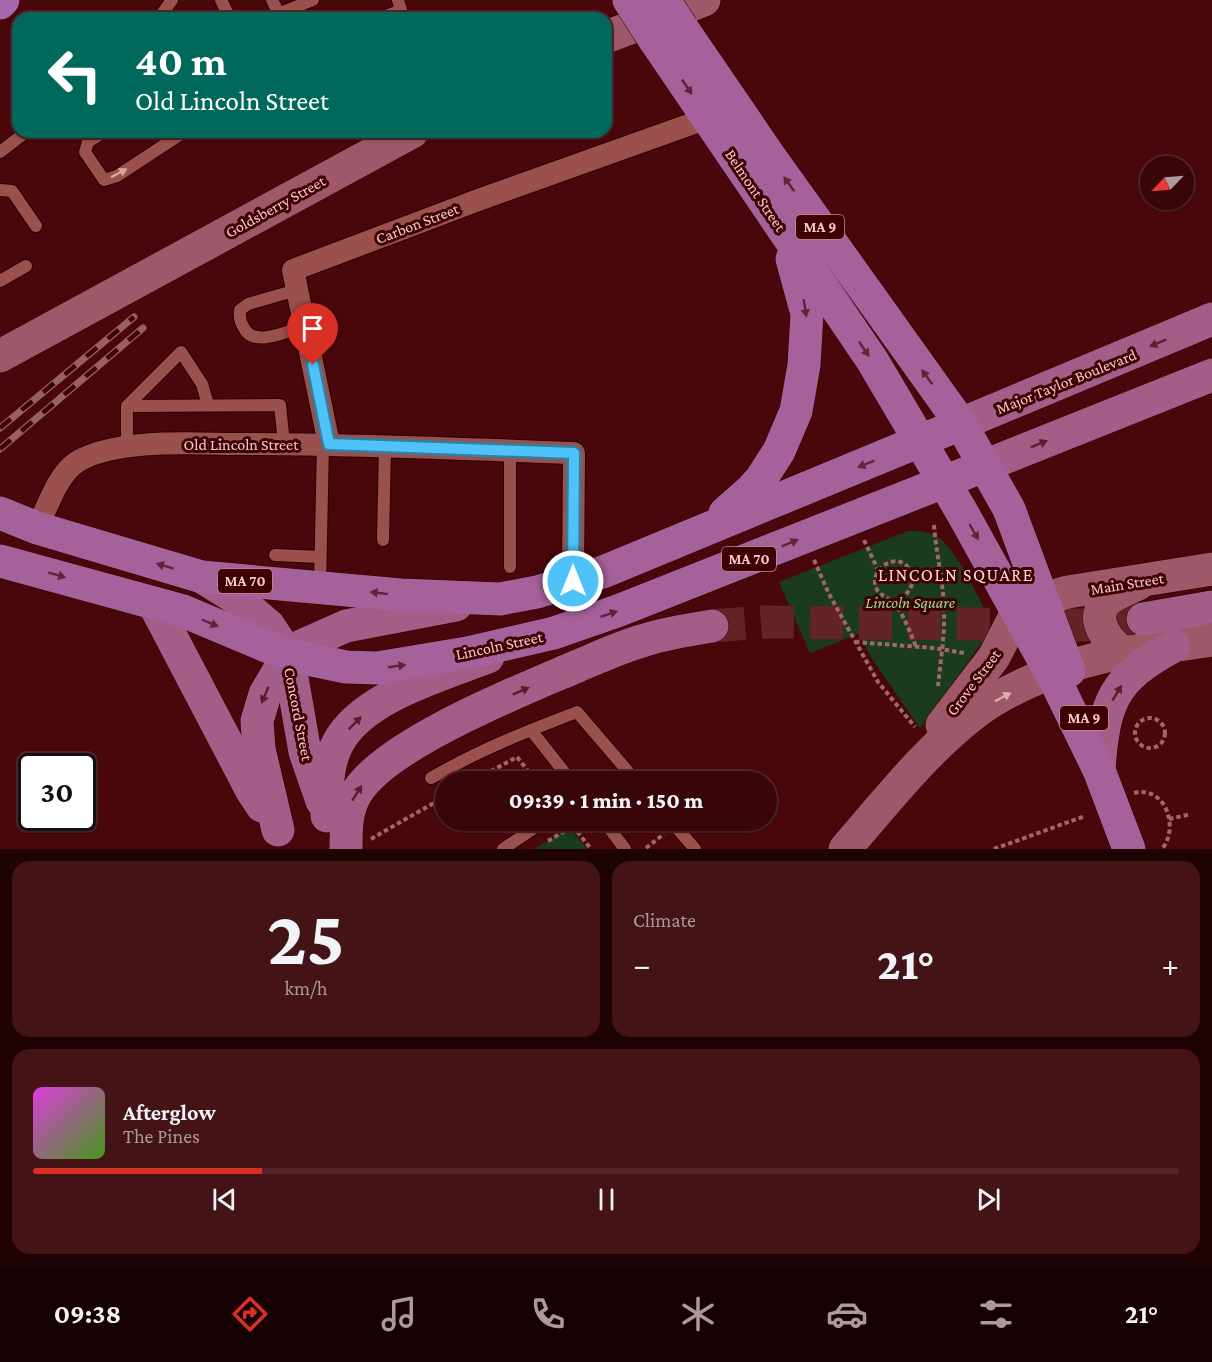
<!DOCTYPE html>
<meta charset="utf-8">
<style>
body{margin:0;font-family:"Crimson Pro",serif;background:#431316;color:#f1f3f6;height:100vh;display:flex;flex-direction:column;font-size:22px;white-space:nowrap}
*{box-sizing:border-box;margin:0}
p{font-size:20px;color:#ab999c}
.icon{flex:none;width:33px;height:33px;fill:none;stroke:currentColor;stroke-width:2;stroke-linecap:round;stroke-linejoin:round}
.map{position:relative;height:849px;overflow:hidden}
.panel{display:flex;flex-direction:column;gap:12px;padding:12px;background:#1f0304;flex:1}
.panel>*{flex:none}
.banner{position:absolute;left:12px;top:12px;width:600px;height:126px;border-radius:18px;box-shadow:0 2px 4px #0004,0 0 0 2px #522629;background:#00695c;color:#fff;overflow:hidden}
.needle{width:39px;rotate:245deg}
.buttons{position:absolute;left:1140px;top:156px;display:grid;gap:12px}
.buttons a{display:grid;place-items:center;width:54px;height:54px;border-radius:50%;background:#380508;box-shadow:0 2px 4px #0004,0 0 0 2px #522629;font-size:30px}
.speed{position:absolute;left:18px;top:753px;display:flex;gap:12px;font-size:30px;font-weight:700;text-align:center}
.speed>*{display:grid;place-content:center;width:78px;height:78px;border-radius:50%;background:#380508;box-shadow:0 2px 4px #0004,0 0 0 2px #522629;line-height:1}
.speed .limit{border:3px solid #111;border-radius:9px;background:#fff;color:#111}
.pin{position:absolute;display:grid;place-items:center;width:51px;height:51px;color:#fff;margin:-62px -26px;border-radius:50% 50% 50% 0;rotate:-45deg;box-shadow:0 0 6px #0007}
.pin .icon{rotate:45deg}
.me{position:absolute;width:66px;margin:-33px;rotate:0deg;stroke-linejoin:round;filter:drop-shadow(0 0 4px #0008)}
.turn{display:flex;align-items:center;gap:21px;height:126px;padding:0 24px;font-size:27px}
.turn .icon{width:78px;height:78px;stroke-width:2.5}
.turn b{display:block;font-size:42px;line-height:51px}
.big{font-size:45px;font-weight:800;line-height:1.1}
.panel .widget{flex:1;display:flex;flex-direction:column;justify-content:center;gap:9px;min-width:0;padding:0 21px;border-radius:18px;background:#431316}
.panel .dial{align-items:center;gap:0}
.dial b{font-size:78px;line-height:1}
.song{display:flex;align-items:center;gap:18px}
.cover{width:72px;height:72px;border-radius:9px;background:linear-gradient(135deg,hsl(300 70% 55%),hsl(100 70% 35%))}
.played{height:6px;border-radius:3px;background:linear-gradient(90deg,#d93025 20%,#522629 20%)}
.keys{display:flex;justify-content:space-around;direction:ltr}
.heat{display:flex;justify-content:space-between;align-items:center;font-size:33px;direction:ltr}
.panel .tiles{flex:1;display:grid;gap:12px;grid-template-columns:1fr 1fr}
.widget:last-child{grid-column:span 2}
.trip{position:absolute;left:435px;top:771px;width:342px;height:60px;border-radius:30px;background:#380508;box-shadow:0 2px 4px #0004,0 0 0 2px #522629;font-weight:800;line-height:60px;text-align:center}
.tabs{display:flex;height:96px;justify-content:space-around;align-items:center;background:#160203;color:#ab999c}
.tabs .icon{width:42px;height:42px}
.tabs .on{color:#d93025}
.tabs b{font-size:27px;color:#f1f3f6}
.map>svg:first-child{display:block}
.green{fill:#1a3c1c}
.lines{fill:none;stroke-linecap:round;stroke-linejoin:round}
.primary-tunnel{stroke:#642427;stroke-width:33;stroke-dasharray:33 16;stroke-linecap:butt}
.service-casing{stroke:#280000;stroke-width:14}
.minor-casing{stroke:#280000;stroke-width:24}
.secondary-casing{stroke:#280000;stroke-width:34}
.primary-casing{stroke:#280000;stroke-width:34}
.trunk-casing{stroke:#280000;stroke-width:34}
.motorway-casing{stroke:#280000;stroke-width:34}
.path{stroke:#9f6868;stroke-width:4;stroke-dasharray:4.5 3;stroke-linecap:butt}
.service{stroke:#9a514d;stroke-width:12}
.minor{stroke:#9a514d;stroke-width:22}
.secondary{stroke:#9e586a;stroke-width:33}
.primary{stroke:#a25e87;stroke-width:33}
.trunk{stroke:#a5629a;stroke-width:33}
.motorway{stroke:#a867ad;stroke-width:33}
.rail-casing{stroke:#986161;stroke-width:7}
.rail{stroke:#3e0003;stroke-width:4.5;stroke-dasharray:14;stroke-linecap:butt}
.trunk-bridge-casing{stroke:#280000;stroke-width:34;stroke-linecap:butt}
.trunk-bridge{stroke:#a5629a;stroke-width:33}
.oneway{fill:#622238}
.oneway2{fill:#d9a6a2}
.oneway3{fill:#5c1c2b}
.oneway4{fill:#deaeaf}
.route-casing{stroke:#337fa1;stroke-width:15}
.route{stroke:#4fc3f7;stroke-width:10}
.labels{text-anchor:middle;stroke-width:6;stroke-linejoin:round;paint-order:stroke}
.shield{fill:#3e0003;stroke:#bd8d8c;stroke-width:1.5}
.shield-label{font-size:15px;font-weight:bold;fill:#f4cac6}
.street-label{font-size:16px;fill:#f4cac6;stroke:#3e0003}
.park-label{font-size:16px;font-style:italic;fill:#8ee28f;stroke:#3e0003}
.neighbourhood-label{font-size:18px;letter-spacing:1.5px;fill:#fbd8d5;stroke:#3e0003}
</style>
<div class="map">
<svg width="1212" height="849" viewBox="0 0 1212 849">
<rect width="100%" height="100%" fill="#4a070b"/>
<!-- green -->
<g class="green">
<path d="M908,531C918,531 927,531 936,536C957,548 978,598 990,620L989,633L920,728L874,662L858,634L810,653L779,582Z"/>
<polygon points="570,828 587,849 534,849"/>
</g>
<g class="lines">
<!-- primary-tunnel -->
<polyline class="primary-tunnel" points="712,626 763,622 1082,625 1143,619"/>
<!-- service casing -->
<g class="service-casing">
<g id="service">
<polyline points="221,0 230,18"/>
<polyline points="272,0 279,14"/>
<polyline points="159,18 172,0"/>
<polyline points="268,18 313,0"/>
<polyline points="381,18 401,10 398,0"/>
<polyline points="104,132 88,142 85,152 104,180 117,176 184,132"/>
<polyline points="0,152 26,132"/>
<polyline points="0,190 12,191 36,226"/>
<polyline points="0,281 26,266"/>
<path d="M297,290L248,304L240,310C239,317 240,322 244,328C253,348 288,331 305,326"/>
<polyline points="127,406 181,352 202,384 208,405"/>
<polyline points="127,448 127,406 280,405 284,444"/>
<polyline points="383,540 385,446"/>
<polyline points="275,555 320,557"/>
<polyline points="510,567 510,451"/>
<polyline points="320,585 323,444"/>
<polyline points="531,730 572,782"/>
<path d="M431,778C479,750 525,732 577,712L637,782"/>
<polyline points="603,820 625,849"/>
<polyline points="670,820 695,849"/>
<polyline points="503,849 546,820"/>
</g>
</g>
<!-- minor casing -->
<g class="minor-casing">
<g id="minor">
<polyline points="329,444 293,270 481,199 708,118"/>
<path d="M37,528C48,506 58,472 80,460C122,438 195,444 242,444C352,444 463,449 574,453L573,581"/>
</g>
</g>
<!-- secondary casing -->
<g class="secondary-casing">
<g id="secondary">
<polyline points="606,37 704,0"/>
<polyline points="0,356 412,132"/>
<path d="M1124,654C1110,643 1091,623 1104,604C1111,595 1128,589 1138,584"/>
<polyline points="942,725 994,657 1017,612 1043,599 1068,592 1212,569"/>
<path d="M845,849C885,803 923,754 971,716C1005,689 1057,668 1099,658C1136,649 1175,646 1212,640"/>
</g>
</g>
<!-- primary casing -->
<g class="primary-casing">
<g id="primary">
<polyline points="961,424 1212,319"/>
<polyline points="984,466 1212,375"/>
<polyline points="202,577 239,600 269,626 288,655 305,752 322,801"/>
<polyline points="154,604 252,791 262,806"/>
<polyline points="1143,619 1212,607"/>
<path d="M1099,770C1104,701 1113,679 1174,646"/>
<path d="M327,816C327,792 326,765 338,743C362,697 442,675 488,657"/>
<polyline points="278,830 259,749 257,721 265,694 288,655 301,646 346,626 456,605"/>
<path d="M346,849C346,829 346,809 357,792C387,744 519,691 573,668C597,658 620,647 645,640C667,633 690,630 712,626"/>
</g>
</g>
<!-- trunk casing -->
<g class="trunk-casing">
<g id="trunk">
<polyline points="682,28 768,154 961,424 1009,509 1069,671"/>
<polyline points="654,39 872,360 963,514 1057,684 1099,770 1129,849"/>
<polyline points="0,513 37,528 202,577 401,595 500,599 537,592 603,572 961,424"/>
<polyline points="725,513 751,490 761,479 779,451 796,411 804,365 807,314 792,259"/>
<polyline points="0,561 183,611 288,655 346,667 377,668 467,653 554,633 620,610 984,466"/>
</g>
</g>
<!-- motorway casing -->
<g class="motorway-casing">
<polyline id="motorway" points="0,3 3,0"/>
</g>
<!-- path -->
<g class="path">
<path d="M934,525C936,554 944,583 944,613C945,636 940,663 938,687"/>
<polyline points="864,540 878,570"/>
<polyline points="814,560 829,594 878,682 915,727"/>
<path d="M894,603C906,597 911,590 914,578C911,573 909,566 903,563C891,557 876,568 875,580C874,595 887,596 895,604C901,610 913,638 916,647"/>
<polyline points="855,642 934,648 964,653"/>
<circle cx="1150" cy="733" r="15"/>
<polyline points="471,782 517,757 537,782"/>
<path d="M1134,793C1165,785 1180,827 1162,849"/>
<polyline points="1169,819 1191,814"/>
<polyline points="568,820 591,849"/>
<polyline points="371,839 446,796"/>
<polyline points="548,841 573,826"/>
<polyline points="646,848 664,834"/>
<polyline points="994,849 1085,816"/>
</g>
<!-- service -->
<use href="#service" class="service"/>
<!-- minor -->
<use href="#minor" class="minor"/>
<!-- secondary -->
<use href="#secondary" class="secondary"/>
<!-- primary -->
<use href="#primary" class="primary"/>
<!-- trunk -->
<use href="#trunk" class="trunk"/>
<!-- motorway -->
<use href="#motorway" class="motorway"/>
<!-- rail casing -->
<g class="rail-casing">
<g id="rail">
<polyline points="0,428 134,317"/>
<polyline points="0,449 143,328"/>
</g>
</g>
<!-- rail -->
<use href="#rail" class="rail"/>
<!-- trunk-bridge casing -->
<g class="trunk-bridge-casing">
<g id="trunk-bridge">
<polyline points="629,0 654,39"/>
<polyline points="664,0 682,28"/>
</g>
</g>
<!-- trunk-bridge -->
<use href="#trunk-bridge" class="trunk-bridge"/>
</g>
<!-- one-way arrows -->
<defs><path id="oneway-solid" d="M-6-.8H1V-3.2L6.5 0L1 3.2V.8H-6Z" transform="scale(1.5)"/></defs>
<g class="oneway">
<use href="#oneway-solid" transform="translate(687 87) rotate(56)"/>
<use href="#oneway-solid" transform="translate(789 184) rotate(-126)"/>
<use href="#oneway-solid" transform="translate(805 308) rotate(81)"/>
<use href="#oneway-solid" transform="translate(864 349) rotate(56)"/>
<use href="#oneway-solid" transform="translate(927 377) rotate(-126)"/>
<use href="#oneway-solid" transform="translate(866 464) rotate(158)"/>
<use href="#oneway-solid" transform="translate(974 532) rotate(60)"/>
<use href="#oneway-solid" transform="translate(790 543) rotate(-22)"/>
<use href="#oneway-solid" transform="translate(165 566) rotate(-163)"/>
<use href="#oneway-solid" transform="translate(57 575) rotate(16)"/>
<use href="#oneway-solid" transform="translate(379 593) rotate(-174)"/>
<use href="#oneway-solid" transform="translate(609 614) rotate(-19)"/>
<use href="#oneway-solid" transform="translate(210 623) rotate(23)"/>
<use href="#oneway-solid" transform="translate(397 666) rotate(-8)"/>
</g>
<use class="oneway2" href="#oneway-solid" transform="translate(119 173) rotate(-28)"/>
<g class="oneway3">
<use href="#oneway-solid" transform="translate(1158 343) rotate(157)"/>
<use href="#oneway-solid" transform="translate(1039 444) rotate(-22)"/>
<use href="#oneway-solid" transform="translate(521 691) rotate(-24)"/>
<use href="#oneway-solid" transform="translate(1117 693) rotate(-59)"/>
<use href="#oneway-solid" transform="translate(265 695) rotate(113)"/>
<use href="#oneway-solid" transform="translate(355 723) rotate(-45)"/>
<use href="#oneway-solid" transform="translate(357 793) rotate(-58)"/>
</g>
<use class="oneway4" href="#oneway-solid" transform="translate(1003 697) rotate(-28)"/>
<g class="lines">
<!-- route casing -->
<g class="route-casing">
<polyline id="route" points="313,365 329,444 574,453 573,581"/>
</g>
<!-- route -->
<use href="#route" class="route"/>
</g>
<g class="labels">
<!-- shield labels -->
<g class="shield">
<rect x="796" y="215" width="48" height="24" rx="4.5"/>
<rect x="722" y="547" width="54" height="24" rx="4.5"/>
<rect x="218" y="569" width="54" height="24" rx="4.5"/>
<rect x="1060" y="706" width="48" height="24" rx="4.5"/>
</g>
<g class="shield-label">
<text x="820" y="232">MA 9</text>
<text x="749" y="564">MA 70</text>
<text x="245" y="586">MA 70</text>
<text x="1084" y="723">MA 9</text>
</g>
<!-- street labels -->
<g class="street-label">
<text transform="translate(756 190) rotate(56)" y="6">Belmont Street</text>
<text transform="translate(275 206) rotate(-29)" y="6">Goldsberry Street</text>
<text transform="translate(417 223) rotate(-21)" y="6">Carbon Street</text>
<text transform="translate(1066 381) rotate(-22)" y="6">Major Taylor Boulevard</text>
<text x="241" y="450">Old Lincoln Street</text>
<text transform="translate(1127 583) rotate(-9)" y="6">Main Street</text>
<text transform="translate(499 645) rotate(-12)" y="6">Lincoln Street</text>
<text transform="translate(973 682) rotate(-53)" y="6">Grove Street</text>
<text transform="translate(299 714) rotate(79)" y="6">Concord Street</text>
</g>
<!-- park labels -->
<g class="park-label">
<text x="910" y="608">Lincoln Square</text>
</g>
<!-- neighbourhood labels -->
<g class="neighbourhood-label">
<text x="956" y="581">LINCOLN SQUARE</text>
</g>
</g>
</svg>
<div class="buttons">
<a><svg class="needle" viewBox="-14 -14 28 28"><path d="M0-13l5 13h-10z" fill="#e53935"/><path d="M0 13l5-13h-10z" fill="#ab999c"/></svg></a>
</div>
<div class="speed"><div class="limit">30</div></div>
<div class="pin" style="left:313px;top:365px;background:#d93025"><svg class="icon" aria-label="arrive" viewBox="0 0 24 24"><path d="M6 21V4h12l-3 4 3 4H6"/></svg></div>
<svg class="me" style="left:573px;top:581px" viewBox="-20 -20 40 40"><circle r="17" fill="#4fc3f7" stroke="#fff" stroke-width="3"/><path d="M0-11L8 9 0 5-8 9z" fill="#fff"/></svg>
<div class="trip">09:39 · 1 min · 150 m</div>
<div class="banner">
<div class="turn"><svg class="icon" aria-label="left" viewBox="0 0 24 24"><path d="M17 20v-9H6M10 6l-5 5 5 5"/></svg><div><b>40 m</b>Old Lincoln Street</div></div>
</div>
</div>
<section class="panel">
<div class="tiles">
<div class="widget dial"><b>25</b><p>km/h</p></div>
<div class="widget"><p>Climate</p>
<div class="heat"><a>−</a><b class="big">21°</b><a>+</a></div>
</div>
<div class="widget">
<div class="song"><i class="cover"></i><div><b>Afterglow</b><p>The Pines</p></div></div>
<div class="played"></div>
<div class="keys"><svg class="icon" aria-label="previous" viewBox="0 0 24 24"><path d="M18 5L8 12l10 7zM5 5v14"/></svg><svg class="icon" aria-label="pause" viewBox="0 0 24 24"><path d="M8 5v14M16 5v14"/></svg><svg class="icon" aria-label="next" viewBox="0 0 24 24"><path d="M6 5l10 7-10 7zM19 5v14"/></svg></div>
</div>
</div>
</section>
<nav class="tabs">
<b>09:38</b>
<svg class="icon on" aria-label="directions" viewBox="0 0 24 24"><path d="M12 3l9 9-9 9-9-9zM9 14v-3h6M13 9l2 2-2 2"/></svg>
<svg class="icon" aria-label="music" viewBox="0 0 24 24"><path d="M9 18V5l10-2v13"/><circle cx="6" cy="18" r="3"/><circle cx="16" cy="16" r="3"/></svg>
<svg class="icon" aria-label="phone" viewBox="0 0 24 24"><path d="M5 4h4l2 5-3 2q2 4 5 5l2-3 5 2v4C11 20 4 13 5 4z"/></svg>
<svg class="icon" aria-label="climate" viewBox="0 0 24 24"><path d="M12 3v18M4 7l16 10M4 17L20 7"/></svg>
<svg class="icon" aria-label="car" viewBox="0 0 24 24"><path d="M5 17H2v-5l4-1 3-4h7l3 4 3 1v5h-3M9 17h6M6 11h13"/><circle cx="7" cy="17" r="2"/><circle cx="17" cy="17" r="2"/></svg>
<svg class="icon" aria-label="filters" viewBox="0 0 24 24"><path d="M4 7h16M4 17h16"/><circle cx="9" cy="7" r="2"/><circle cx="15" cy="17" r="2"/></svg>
<b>21°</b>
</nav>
